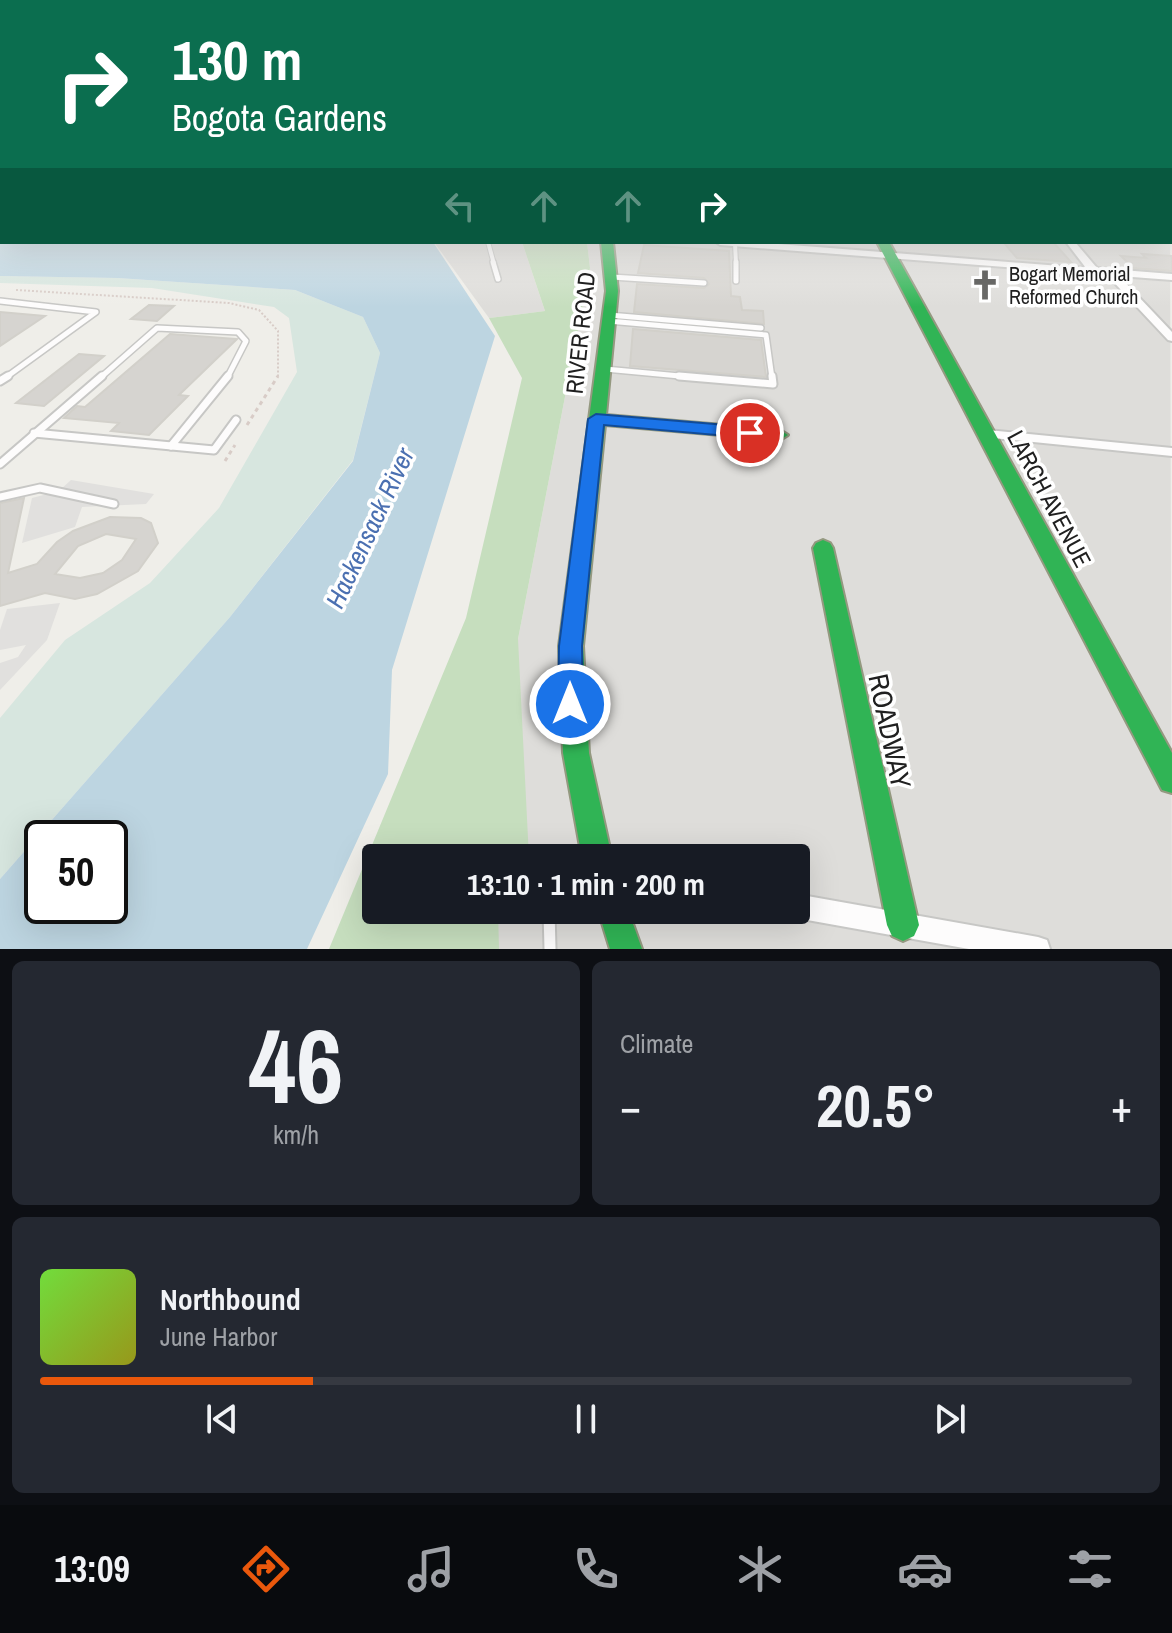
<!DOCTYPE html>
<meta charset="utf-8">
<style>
body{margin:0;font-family:"Archivo Narrow",sans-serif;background:#242831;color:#f1f3f6;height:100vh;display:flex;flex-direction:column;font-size:30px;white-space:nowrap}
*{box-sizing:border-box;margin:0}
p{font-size:26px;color:#9ea1a6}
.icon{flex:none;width:44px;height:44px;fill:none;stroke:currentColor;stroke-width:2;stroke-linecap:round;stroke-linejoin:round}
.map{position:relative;height:949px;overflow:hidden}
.drawer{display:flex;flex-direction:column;gap:12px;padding:12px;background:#0d0f14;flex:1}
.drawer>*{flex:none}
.guide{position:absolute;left:0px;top:0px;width:1172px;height:244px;box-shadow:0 8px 32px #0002;background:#0b6e4f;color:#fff;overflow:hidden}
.speed{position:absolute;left:24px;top:820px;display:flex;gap:16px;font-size:40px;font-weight:700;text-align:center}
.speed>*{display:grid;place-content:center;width:104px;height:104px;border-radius:50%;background:#171b24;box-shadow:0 8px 32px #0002;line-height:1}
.speed .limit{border:4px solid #111;border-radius:12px;background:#fff;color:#111}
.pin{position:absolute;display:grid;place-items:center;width:68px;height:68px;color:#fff;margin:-34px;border:4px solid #fff;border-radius:50%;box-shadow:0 2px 8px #0007}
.me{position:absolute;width:88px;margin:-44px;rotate:0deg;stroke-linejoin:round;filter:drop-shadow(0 0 6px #0008)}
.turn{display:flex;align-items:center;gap:28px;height:168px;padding:0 40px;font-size:36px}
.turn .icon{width:104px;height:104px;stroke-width:2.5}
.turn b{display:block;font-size:56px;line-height:68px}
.lanes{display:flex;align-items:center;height:76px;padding:0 40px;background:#0003;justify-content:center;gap:40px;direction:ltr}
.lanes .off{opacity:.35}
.big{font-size:60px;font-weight:700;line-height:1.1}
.drawer .card{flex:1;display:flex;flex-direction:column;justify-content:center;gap:12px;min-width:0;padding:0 28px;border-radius:12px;background:#242831}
.drawer .dial{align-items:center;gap:0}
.dial b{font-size:104px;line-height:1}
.song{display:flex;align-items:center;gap:24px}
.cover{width:96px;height:96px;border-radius:12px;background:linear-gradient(135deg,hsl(100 70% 55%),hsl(60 70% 35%))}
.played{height:8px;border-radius:4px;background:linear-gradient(90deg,#ea580c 25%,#363941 25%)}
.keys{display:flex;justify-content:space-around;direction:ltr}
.heat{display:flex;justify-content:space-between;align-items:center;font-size:44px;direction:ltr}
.drawer .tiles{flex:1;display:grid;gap:12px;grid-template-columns:1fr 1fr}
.card:last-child{grid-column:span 2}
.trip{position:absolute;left:362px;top:844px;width:448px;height:80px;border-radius:8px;background:#171b24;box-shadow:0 8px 32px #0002;font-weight:700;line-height:80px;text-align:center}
.menu{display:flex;height:128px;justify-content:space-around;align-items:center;background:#090b0e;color:#9ea1a6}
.menu .icon{width:56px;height:56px}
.menu .current{color:#ea580c}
.menu b{font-size:36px;color:#f1f3f6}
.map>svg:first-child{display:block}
.residential{fill:#deddda}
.forest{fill:#c6debe}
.wetland{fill:#d7e6df}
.parking{fill:#e1e0de}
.water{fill:#bdd5e1;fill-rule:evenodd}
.building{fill:#d6d4d0;stroke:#d2d0ca;stroke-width:2;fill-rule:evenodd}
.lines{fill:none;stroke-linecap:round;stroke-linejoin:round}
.lane-far3-casing{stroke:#c7c7c5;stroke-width:6}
.lane-far2-casing{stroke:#c7c7c5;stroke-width:8}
.lane-far1-casing{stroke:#c7c7c5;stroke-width:11}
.lane-casing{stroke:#c7c7c5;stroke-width:15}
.street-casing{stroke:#c7c7c5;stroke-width:4}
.fast-casing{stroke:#949980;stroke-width:4}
.path-far1{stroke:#d8ccc7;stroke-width:2;stroke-dasharray:2 2;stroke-linecap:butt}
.path{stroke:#d8ccc7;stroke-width:3;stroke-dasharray:4 4;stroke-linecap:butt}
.lane-far3{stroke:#fdfcfc;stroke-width:4}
.lane-far2{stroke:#fdfcfc;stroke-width:5}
.lane-far1{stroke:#fdfcfc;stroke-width:7}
.lane{stroke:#fdfcfc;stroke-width:11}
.street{fill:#fdfcfc;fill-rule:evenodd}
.fast{fill:#30b455;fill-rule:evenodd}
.route{fill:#1a73e8;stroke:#114b97;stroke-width:2}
.labels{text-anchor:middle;stroke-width:7;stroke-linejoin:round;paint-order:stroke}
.far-poi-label{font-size:20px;fill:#202020;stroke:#fff;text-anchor:start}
.street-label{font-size:24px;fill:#202020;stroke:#fff}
.water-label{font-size:26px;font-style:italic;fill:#4b70b1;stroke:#fff}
.near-street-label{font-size:28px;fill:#202020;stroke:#fff}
</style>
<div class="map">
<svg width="1172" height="949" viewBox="0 0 1172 949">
<rect width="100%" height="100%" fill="#efeee9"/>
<!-- residential -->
<g class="residential">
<polygon points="1170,213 1172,949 497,949 498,910 796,910 796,858 502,858 518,639 590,268 587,242 1170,242"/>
<polygon points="434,242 522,242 545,311 489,318"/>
</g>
<!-- forest -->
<polygon class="forest" points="522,242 587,242 590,268 518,639 529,858 376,858 376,910 498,910 499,949 329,949 466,618 522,378 489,318 545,311"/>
<!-- wetland -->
<polygon class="wetland" points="0,276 117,278 295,290 363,317 380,353 353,460 230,617 0,879 0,718 65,640 150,583 219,508 297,372 289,318 274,307 152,288 0,283"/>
<!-- parking -->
<g class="parking">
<polygon points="71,480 154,494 146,504 82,507 75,527 22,543 32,498 59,491"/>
<polygon points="60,603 47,640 0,690 0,663 18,657 26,645 0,650 0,630 7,609"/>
</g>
<!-- water -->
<path class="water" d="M0,211L2,242H433L495,336L392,670L388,774L307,949H0V879L230,617L353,461L380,353L363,317L295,290L117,278L0,276ZM42,838H110V906H42Z"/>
<!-- building -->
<g class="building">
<polygon points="1053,242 1071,262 1017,258 1004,243"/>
<polygon points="644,245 729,251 731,296 740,297 742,310 763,311 764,324 634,312 637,284 704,288 709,284 704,278 638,273"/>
<polygon points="1142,254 1172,256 1172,271 1133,268 1121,256 1146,258"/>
<polygon points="149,305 174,306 157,321 131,319"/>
<polygon points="0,312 45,316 0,346"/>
<polygon points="633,329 761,340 766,377 630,366"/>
<polygon points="170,334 237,339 179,395 188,396 149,435 111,431 119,423 64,418 77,406 85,407"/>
<polygon points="79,354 104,356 44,406 16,403"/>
<path d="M24,498L8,573L37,564L57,542L73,531L110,517L141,518L151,523L158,543L138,571L97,594L75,599L45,593L0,606V503ZM106,534L136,539L122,560L103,573L80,578L55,574L78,546Z"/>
</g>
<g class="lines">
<!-- lane-far3 casing -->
<g class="lane-far3-casing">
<g id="lane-far3">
<polyline points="488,242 494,264"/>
<polyline points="735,243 736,264"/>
</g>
</g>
<!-- lane-far2 casing -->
<g class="lane-far2-casing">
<g id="lane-far2">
<polyline points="493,262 498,279"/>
<polyline points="736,262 736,281"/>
<polyline points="612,277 704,283"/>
<polyline points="0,301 96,312 5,378"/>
<polyline points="609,315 761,328"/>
<polyline points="608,321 766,335 772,378"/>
<polyline points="605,369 701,378"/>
<polyline points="100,378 157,328 238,332 246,341 227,378"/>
</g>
</g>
<!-- lane-far1 casing -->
<g class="lane-far1-casing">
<g id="lane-far1">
<polyline points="679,376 773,384 772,376"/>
<polyline points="0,381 8,376"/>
<polyline points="34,433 214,450 236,420"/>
<polyline points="171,446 228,376"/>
<polyline points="0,464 102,376"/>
<polyline points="0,497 40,488 114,504"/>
</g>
</g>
<!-- lane casing -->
<g class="lane-casing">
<polyline id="lane" points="549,910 550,949"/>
</g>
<!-- street casing -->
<g class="street-casing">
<g id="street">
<polygon points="716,242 754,242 1086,268 1066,242 1075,242 1097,268 1172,274 1172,280 1119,276 1172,332 1172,341 1168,340 1107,275 720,245"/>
<polygon points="988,430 1172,448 1172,456 983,437 981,434 983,431"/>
<polygon points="796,894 1038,937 1047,940 1050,949 969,949 796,918 788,914 786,910 796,910"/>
</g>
</g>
<!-- fast casing -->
<g class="fast-casing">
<g id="fast">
<polygon points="601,242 613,242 618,291 606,415 780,430 788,435 780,440 605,425 583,646 589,753 612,858 582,858 563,753 559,646 606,291"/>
<polygon points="877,242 889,242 1172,753 1172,793 1162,790"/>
<polygon points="823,540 830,543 833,548 919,925 914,936 903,941 892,936 887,925 813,548 816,543"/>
<polygon points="598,910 628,910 642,949 610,949"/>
</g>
</g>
<!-- path-far1 -->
<polyline class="path-far1" points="16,290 229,303 259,310 278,331 278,378"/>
<!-- path -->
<g class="path">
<polyline points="247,425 278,376"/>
<polyline points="225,461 235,445"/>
</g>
<!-- lane-far3 -->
<use href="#lane-far3" class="lane-far3"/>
<!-- lane-far2 -->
<use href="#lane-far2" class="lane-far2"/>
<!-- lane-far1 -->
<use href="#lane-far1" class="lane-far1"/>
<!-- lane -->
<use href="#lane" class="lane"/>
<!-- street -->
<use href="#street" class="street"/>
<!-- fast -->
<use href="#fast" class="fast"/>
</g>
<!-- sky -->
<linearGradient id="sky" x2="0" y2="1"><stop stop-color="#97c1e5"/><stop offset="0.57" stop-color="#f8f7f5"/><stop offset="1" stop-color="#f8f7f5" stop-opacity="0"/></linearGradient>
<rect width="1172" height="307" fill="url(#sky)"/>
<!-- route -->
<polygon class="route" points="596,414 750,427 758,433 750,438 604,425 582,646 583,704 579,713 570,716 561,713 558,704 559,646 588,419"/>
<!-- icons -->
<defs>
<g id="church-bare" transform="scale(2.4)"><path d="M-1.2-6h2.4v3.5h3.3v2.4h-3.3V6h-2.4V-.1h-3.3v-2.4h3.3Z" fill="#686866" stroke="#fff" stroke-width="2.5" paint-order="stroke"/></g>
</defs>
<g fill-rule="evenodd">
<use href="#church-bare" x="985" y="285"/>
</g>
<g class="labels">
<!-- far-poi labels -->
<g class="far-poi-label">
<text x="1009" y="281">Bogart Memorial<tspan x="1009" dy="23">Reformed Church</tspan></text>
</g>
<!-- street labels -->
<g class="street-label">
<text transform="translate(581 333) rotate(-84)" y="8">RIVER ROAD</text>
<text transform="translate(1049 499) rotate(62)" y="8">LARCH AVENUE</text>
</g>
<!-- water labels -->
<g class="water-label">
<text transform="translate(370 528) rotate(-65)" y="9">Hackensack River</text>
</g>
<!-- near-street labels -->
<g class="near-street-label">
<text transform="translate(890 731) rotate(78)" y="10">ROADWAY</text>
</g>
</g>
</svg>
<div class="speed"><div class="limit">50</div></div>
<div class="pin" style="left:750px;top:433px;background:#d93025"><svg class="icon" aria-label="arrive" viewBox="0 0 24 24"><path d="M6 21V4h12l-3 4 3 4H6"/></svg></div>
<svg class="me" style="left:570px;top:704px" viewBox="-20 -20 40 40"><circle r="17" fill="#1a73e8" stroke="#fff" stroke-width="3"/><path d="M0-11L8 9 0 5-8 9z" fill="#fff"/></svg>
<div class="trip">13:10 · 1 min · 200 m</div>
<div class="guide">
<div class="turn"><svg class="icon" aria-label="right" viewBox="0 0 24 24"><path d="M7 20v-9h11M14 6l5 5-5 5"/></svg><div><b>130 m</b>Bogota Gardens</div></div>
<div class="lanes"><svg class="icon off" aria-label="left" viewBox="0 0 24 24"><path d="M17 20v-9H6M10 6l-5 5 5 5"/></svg><svg class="icon off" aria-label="ahead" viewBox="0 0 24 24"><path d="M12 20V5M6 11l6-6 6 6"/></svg><svg class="icon off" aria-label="ahead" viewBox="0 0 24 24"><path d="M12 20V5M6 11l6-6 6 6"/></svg><svg class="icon" aria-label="right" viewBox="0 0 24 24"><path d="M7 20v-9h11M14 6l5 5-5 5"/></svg></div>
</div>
</div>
<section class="drawer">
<div class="tiles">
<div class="card dial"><b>46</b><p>km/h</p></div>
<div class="card"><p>Climate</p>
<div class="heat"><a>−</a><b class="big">20.5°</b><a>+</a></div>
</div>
<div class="card">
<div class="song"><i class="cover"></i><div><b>Northbound</b><p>June Harbor</p></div></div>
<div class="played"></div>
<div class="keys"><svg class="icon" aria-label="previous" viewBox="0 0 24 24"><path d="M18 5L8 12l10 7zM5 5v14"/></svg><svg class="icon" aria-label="pause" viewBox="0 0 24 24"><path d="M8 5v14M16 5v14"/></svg><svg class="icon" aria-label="next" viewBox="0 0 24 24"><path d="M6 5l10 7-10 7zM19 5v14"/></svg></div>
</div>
</div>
</section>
<nav class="menu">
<b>13:09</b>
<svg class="icon current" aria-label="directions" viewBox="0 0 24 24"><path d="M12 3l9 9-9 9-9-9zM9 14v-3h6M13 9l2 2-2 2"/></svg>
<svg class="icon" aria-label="music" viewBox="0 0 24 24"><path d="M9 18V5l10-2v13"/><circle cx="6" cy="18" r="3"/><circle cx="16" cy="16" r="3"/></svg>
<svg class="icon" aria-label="phone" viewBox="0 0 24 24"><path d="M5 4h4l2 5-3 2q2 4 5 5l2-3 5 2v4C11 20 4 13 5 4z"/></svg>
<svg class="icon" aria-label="climate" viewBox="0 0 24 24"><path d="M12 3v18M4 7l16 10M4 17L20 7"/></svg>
<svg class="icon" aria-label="car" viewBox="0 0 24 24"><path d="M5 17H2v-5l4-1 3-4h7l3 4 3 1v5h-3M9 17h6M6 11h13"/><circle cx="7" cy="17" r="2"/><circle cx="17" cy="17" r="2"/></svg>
<svg class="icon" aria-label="filters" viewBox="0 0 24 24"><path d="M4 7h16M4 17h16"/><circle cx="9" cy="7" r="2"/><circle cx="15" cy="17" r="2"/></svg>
</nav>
